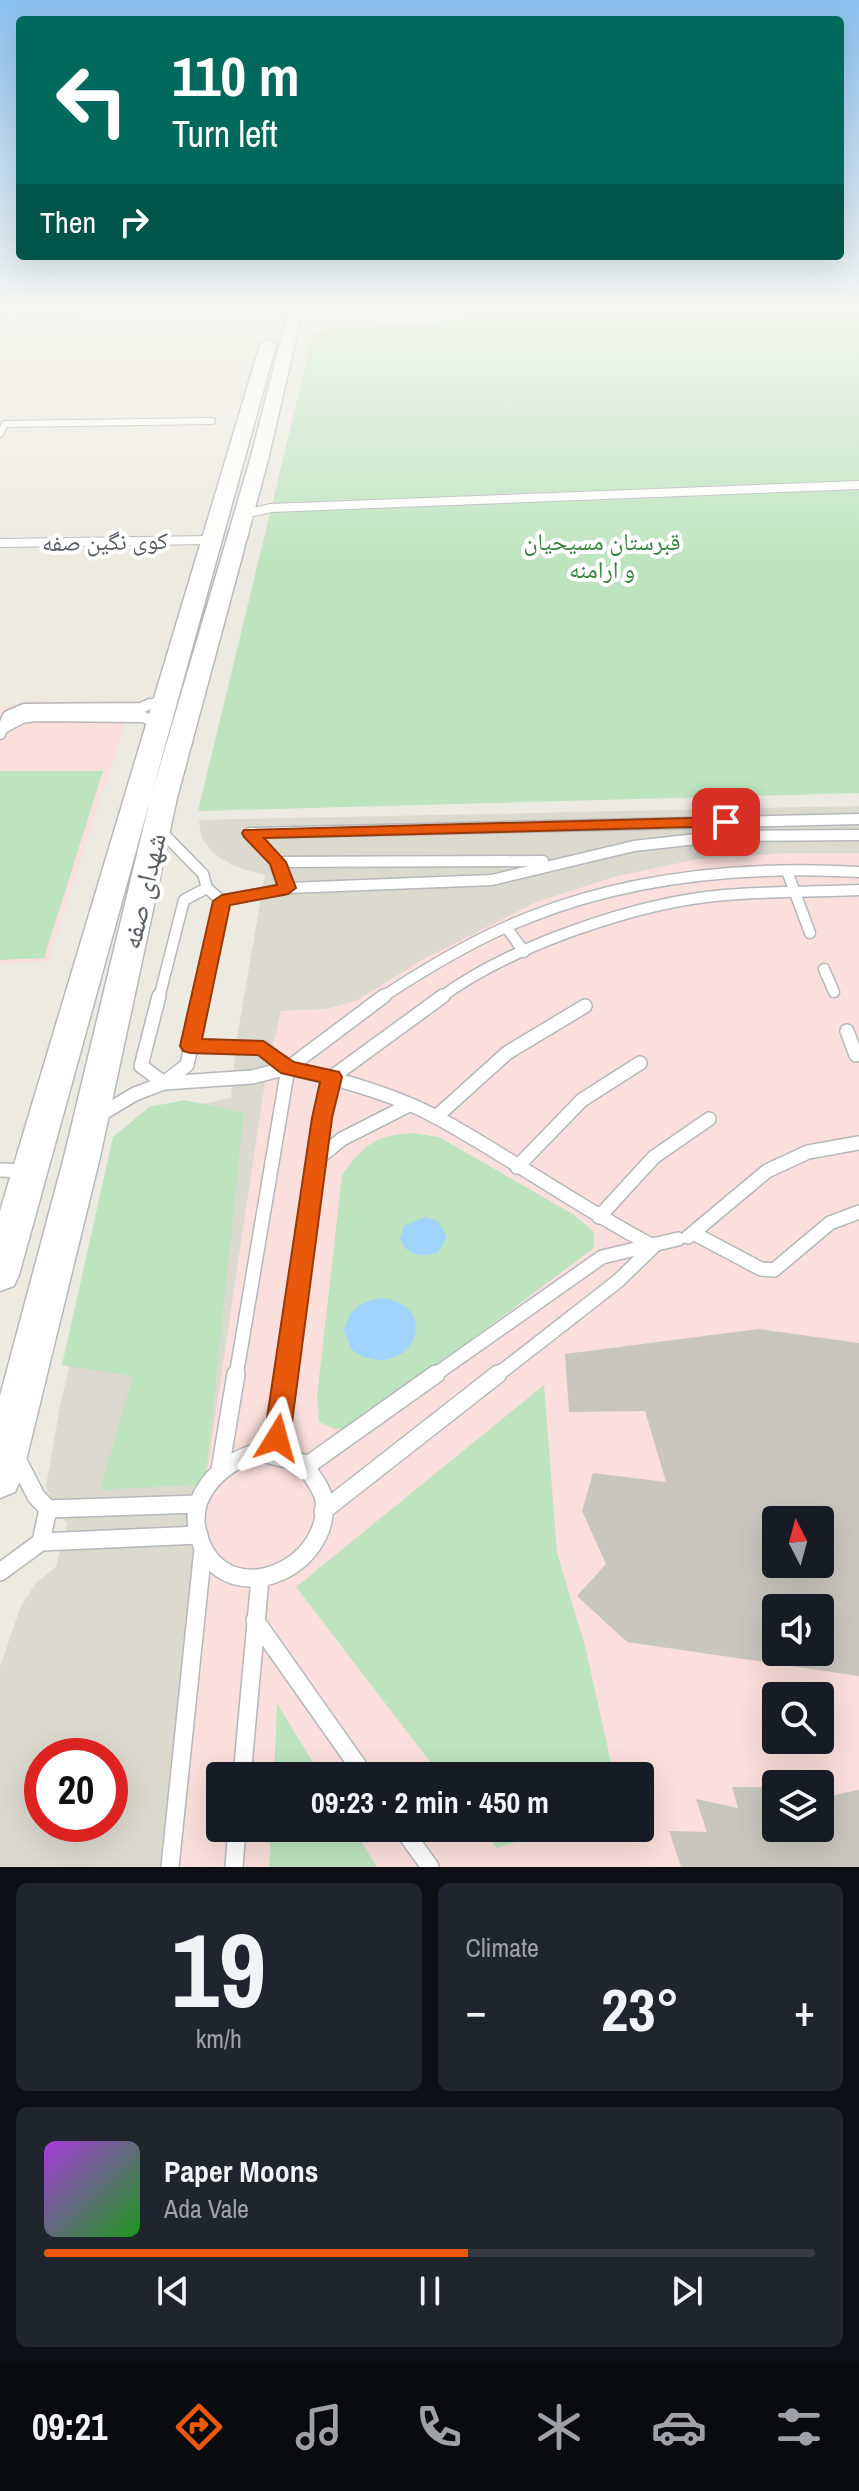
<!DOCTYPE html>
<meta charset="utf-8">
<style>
body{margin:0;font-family:"Archivo Narrow","Noto Naskh Arabic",sans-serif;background:#20242c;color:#f1f3f6;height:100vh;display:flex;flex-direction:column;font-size:30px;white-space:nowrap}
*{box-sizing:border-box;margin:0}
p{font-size:26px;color:#9ea1a6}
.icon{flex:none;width:44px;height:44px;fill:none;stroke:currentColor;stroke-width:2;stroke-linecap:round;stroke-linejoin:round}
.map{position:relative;height:1867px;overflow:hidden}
.sheet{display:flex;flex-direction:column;gap:16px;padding:16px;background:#0d0f14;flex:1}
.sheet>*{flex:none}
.hud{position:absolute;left:16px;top:16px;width:828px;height:244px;border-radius:8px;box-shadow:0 8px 32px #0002;background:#00695c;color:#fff;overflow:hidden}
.needle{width:52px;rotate:354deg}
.controls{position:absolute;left:762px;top:1506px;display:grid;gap:16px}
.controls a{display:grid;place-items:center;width:72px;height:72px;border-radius:8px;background:#171b24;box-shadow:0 8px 32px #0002;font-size:40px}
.speed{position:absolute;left:24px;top:1738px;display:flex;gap:16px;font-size:40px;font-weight:700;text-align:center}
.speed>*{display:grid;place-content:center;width:104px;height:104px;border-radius:50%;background:#171b24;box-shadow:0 8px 32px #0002;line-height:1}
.speed .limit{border:12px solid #d22;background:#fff;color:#111}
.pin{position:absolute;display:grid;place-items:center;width:68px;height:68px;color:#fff;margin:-34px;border-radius:16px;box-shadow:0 4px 12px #0006}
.me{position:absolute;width:88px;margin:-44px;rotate:8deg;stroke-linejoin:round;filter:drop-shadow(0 0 6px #0008)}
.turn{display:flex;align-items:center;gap:28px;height:168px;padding:0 24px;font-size:36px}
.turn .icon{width:104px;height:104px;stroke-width:2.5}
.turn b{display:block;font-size:56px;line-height:68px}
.then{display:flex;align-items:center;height:76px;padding:0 24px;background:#0003;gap:16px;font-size:30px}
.big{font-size:60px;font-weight:700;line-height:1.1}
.sheet .card{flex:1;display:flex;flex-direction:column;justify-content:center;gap:12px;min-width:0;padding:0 28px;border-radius:12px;background:#20242c}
.sheet .dial{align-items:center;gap:0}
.dial b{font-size:104px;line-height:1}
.song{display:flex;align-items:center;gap:24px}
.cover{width:96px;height:96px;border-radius:12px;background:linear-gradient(135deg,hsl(280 70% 55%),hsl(120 70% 35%))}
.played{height:8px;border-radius:4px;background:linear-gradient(90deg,#ea580c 55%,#363941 55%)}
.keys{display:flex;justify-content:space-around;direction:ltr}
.heat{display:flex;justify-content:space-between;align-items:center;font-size:44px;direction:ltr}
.sheet .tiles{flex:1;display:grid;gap:16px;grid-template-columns:1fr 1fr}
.card:last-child{grid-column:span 2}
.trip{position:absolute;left:206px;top:1762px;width:448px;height:80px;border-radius:8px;background:#171b24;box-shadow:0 8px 32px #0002;font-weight:700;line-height:80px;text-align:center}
.menu{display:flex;height:128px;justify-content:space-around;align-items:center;background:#090b0e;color:#9ea1a6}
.menu .icon{width:56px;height:56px}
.menu .current{color:#ea580c}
.menu b{font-size:36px;color:#f1f3f6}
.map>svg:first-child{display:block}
.education{fill:#dcd9cf;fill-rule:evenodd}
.medical{fill:#fadfdc;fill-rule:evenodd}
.green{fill:#bde4be}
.water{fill:#a1d4fc}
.building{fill:#c9c6c0;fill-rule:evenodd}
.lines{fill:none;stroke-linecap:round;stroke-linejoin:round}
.lane-far4-casing{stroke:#b4b7bb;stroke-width:8}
.lane-far3-casing{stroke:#b4b7bb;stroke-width:10}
.lane-far2-casing{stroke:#b4b7bb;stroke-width:13}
.lane-far1-casing{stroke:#b4b7bb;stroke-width:16}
.lane-casing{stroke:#b4b7bb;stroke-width:20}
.secondary-casing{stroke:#b5b8bd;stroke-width:3}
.lane-far4{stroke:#fff;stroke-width:6}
.lane-far3{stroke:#fff;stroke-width:8}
.lane-far2{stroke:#fff;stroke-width:10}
.lane-far1{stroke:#fff;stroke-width:13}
.lane{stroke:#fff;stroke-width:17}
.secondary{fill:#fff;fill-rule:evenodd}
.route{fill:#ea580c;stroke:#983908;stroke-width:2}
.labels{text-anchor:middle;stroke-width:8;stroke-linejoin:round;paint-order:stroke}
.far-street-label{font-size:24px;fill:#595d62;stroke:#fff}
.far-park-label{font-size:24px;fill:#37833b;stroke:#fff}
.street-label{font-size:28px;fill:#595d62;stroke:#fff}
</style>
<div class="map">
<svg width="859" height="1867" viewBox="0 0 859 1867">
<rect width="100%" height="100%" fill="#eceae1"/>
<!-- education -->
<path class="education" d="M859,806V1867H0V1666L21,1606L36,1583L56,1567L67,1523L56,1512L46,1486L61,1401L93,1272L188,1107L231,1098L236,1044L265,875L234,866L214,854L201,837L199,820ZM776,1520H820V1564H776ZM776,1608H820V1652H776ZM776,1696H820V1740H776ZM42,1756H110V1824H42ZM220,1776H640V1828H220ZM776,1784H820V1828H776Z"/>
<!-- medical -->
<g class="medical">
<polygon points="32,701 132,702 48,961 0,964 0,708"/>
<path d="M789,853H859V1867H164L205,1484L266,1075L281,1011L325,1009L356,1001L424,959L536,902L617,876L698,859ZM776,1520H820V1564H776ZM776,1608H820V1652H776ZM776,1696H820V1740H776ZM220,1776H640V1828H220ZM776,1784H820V1828H776Z"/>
</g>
<!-- green -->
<g class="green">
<polygon points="699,308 859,308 859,793 198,811 314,331 528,315"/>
<polygon points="0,771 103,771 44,958 0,960"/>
<polygon points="185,1100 244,1113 205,1484 100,1490 133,1376 62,1365 113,1137 149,1107"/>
<path d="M412,1133L439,1137L574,1215L594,1232V1248L354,1427L335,1429L319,1422L317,1396L342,1175C363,1146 374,1135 412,1133Z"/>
<polygon points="544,1385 557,1553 585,1646 614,1776 441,1776 296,1587"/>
<polygon points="277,1703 321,1776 274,1776"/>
<polygon points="271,1828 353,1828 377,1867 269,1867"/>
<polygon points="481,1828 561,1828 497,1848"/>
</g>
<!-- water -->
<g class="water">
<path d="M425,1217L438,1221L447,1237L438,1252C423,1259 406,1255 400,1239L404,1226Z"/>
<path d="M382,1298C449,1308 405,1388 352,1350L344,1331C348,1310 361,1301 382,1298Z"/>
</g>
<!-- building -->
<g class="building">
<path d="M758,1329L859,1343V1676L627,1642L577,1596L606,1564L582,1511L593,1473L666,1482L645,1411L569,1412L565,1354ZM776,1520H820V1564H776ZM776,1608H820V1652H776Z"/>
<polygon points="732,1787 771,1787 776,1803 776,1828 820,1828 820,1798 859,1790 859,1867 681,1867 669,1831 707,1832 696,1799 738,1808"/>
</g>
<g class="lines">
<!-- lane-far4 casing -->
<g class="lane-far4-casing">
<g id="lane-far4">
<polyline points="0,310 120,308"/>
<polyline points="0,434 5,424 212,421"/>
</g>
</g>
<!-- lane-far3 casing -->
<g class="lane-far3-casing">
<g id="lane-far3">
<polyline points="244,514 271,508 859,485"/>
<polyline points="0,543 210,540"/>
<polyline points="145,706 164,699"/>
</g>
</g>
<!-- lane-far2 casing -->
<g class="lane-far2-casing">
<g id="lane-far2">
<polyline points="3,728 22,718 35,716 144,717 157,724"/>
<polyline points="0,734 8,716 24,709 141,708 150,704"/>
<polyline points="158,828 203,874 207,888 222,901 201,998"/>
<polyline points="250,833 859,819"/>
<polyline points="250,833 277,862 288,888"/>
<polyline points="277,862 543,861"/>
<polyline points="787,871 810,933"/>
<polyline points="222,901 288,888 492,880 634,846 723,836 859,835"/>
<polyline points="507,928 524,952"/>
<polyline points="824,969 834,992"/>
<polyline points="159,998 184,900 207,888"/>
<path d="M381,998C428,967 478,937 530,917C633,876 750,866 859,872"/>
<path d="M440,998C510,946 638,902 725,895C769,891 814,892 859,890"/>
</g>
</g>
<!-- lane-far1 casing -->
<g class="lane-far1-casing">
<g id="lane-far1">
<polyline points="159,996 141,1066 164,1083"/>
<polyline points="847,1031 856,1055"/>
<path d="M288,1068C335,1078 396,1095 438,1118C511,1158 579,1207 653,1246"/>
<polyline points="165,1082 187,1065 202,996"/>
<polyline points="98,1116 135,1094 164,1083 252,1077 288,1068 263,1048 190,1046"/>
<polyline points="436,1117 507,1053 585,1006"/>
<polyline points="316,1160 342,1139 407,1106"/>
<polyline points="517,1167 582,1100 640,1063"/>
<polyline points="0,1170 25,1171"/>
<polyline points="599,1217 654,1157 709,1119"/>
<polyline points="695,1234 761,1269 774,1270 830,1223 859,1212"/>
<polyline points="688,1237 767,1171 808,1152 859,1143"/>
<polyline points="236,1376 288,1068 384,996"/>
<polyline points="285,1376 322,1118 332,1077 443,996"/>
<polyline points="433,1376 602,1257 678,1239"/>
<polyline points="496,1376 618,1281 653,1247"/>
</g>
</g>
<!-- lane casing -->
<g class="lane-casing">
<g id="lane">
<path d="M258,1452L303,1463C310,1474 322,1487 324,1500C332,1568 230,1613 201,1543C196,1530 194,1515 199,1501C210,1475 231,1460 258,1452Z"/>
<polyline points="274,1455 285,1374"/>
<polyline points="18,1461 36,1496 48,1509 198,1504"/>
<polyline points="305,1467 436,1374"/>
<polyline points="220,1470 236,1374"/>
<polyline points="323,1511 498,1374"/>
<polyline points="41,1542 48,1509"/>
<polyline points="0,1572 41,1542 199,1535"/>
<polyline points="255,1620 365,1776"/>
<polyline points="242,1776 260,1579"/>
<polyline points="402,1828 430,1867"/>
<polyline points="170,1867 203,1549"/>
<polyline points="234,1867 237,1828"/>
</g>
</g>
<!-- secondary casing -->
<g class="secondary-casing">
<polygon id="secondary" points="289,308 303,308 268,460 177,798 100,1157 22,1477 15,1492 0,1498 0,1396 64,1157 150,800 19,1275 14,1286 0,1291 0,1211 260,345 268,340 273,342 276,345 152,793 250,460"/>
</g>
<!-- lane-far4 -->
<use href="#lane-far4" class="lane-far4"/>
<!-- lane-far3 -->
<use href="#lane-far3" class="lane-far3"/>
<!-- lane-far2 -->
<use href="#lane-far2" class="lane-far2"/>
<!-- lane-far1 -->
<use href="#lane-far1" class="lane-far1"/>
<!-- lane -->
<use href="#lane" class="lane"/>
<!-- secondary -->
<use href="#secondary" class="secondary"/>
</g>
<!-- sky -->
<linearGradient id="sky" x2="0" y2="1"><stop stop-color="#8bc1f0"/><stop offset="0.54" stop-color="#f6f6f2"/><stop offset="1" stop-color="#f6f6f2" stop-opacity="0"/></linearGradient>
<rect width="859" height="569" fill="url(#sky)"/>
<!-- route -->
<polygon class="route" points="726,817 732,818 734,822 732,826 264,838 286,862 296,888 288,894 230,905 202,1039 263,1041 294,1062 339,1072 342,1077 332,1118 290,1438 286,1446 277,1450 267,1446 264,1438 312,1118 320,1082 281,1073 258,1055 190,1053 183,1051 180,1046 213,901 222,895 277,885 270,864 244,837 242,833 244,830"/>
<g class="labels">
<!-- far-street labels -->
<g class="far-street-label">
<text transform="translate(105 542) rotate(-1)" y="8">کوی نگین صفه</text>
</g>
<!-- far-park labels -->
<g class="far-park-label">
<text x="602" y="550">قبرستان مسیحیان<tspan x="602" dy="28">و ارامنه</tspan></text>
</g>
<!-- street labels -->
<g class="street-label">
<text transform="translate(143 891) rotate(-77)" y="10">شهدای صفه</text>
</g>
</g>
</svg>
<div class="controls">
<a><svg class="needle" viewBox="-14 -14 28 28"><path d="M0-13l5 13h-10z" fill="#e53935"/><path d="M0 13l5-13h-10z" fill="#9ea1a6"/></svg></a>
<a><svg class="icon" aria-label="sound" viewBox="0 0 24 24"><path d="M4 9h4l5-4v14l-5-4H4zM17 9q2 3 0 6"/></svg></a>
<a><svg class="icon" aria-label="search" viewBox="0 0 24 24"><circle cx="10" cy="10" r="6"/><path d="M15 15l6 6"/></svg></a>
<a><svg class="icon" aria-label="layers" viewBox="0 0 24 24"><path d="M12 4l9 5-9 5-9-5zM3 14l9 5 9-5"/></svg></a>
</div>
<div class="speed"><div class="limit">20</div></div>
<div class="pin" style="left:726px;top:822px;background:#d93025"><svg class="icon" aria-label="arrive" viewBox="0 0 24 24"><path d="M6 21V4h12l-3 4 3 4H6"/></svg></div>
<svg class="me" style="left:277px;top:1438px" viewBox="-20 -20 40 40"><path d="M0-17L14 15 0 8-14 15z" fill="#ea580c" stroke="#fff" stroke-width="4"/></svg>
<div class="trip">09:23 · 2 min · 450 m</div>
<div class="hud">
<div class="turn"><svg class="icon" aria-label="left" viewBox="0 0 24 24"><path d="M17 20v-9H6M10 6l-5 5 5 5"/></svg><div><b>110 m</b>Turn left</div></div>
<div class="then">Then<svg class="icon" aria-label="right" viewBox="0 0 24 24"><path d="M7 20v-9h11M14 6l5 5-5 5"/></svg></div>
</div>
</div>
<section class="sheet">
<div class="tiles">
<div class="card dial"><b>19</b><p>km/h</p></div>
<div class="card"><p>Climate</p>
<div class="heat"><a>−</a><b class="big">23°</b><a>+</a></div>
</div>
<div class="card">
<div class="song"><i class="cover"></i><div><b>Paper Moons</b><p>Ada Vale</p></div></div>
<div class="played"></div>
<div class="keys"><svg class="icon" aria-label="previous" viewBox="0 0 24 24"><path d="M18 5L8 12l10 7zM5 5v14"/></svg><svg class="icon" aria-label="pause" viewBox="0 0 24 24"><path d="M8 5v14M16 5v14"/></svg><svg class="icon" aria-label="next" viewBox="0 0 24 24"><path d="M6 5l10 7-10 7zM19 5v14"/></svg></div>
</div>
</div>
</section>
<nav class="menu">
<b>09:21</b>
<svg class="icon current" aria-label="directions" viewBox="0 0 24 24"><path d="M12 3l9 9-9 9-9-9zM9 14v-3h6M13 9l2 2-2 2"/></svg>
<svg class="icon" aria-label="music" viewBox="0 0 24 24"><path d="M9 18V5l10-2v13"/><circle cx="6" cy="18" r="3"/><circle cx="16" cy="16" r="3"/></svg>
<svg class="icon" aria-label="phone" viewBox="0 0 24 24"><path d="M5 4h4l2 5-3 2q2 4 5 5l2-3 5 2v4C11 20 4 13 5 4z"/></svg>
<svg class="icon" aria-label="climate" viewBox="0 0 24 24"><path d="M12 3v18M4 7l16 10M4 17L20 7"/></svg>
<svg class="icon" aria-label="car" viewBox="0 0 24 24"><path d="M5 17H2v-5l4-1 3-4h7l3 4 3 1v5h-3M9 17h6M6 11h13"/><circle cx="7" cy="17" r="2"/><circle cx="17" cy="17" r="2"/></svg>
<svg class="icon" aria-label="filters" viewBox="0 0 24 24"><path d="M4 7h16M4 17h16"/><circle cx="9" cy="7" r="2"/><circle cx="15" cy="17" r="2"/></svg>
</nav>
